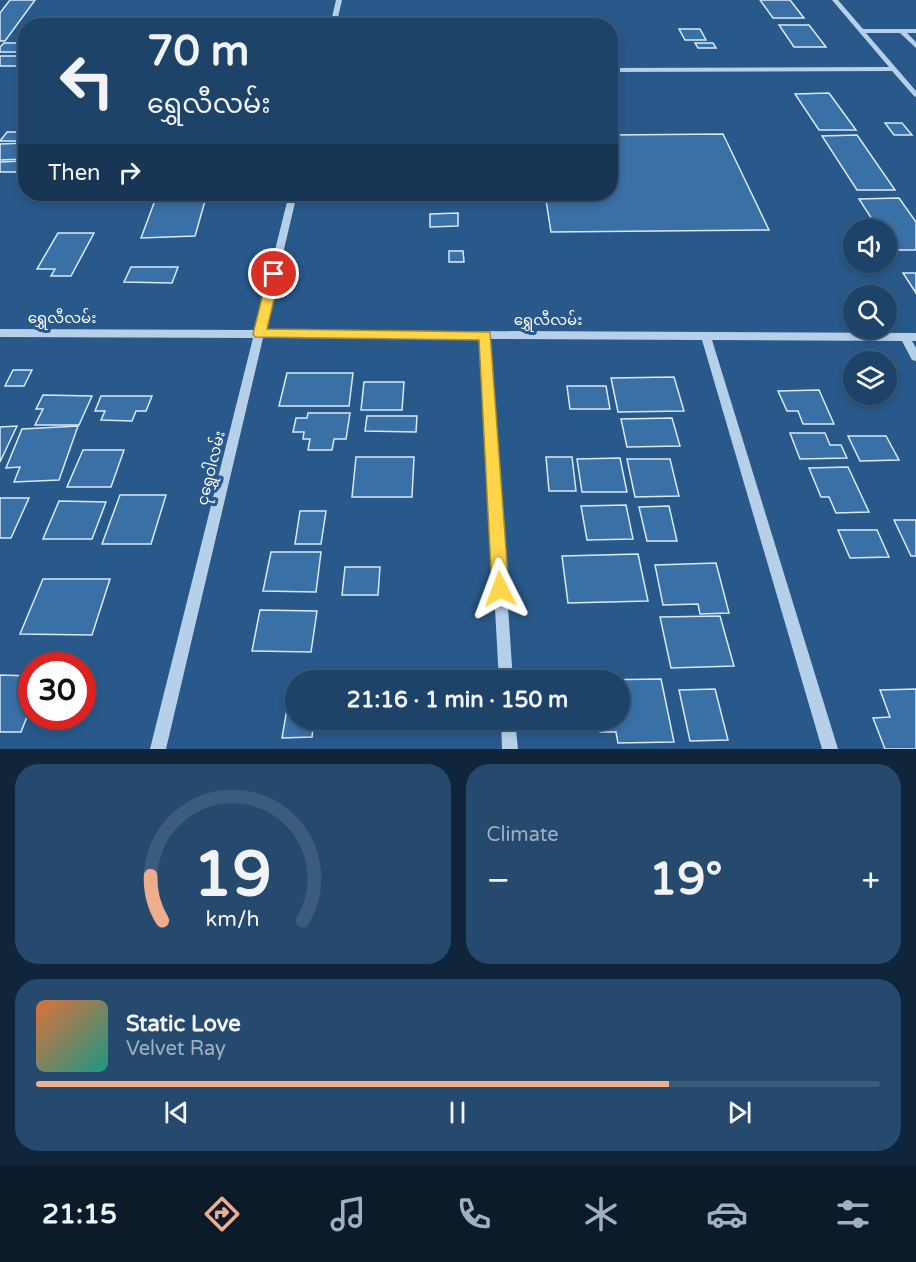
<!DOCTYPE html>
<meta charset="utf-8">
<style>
body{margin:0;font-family:"Varela Round","Noto Sans Myanmar",sans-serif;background:#264a6e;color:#f1f3f6;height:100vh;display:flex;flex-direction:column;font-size:22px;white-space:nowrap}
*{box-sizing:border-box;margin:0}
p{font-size:20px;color:#a1b0c0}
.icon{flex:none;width:33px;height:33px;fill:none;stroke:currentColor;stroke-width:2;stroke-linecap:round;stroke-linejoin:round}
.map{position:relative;height:749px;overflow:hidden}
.drawer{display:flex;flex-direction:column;gap:15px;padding:15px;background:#102539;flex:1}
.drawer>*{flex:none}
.banner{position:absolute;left:18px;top:18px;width:600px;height:183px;border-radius:24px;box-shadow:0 3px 9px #0003,0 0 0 2px #3c5c7c;background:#1e4368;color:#f1f3f6;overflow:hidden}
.fabs{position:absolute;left:843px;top:219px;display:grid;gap:12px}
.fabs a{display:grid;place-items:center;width:54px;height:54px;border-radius:50%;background:#1e4368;box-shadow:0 3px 9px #0003,0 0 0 2px #3c5c7c;font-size:30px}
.speed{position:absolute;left:18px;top:652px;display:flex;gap:12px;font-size:30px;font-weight:700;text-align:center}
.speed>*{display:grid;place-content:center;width:78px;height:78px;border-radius:50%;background:#1e4368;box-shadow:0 3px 9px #0003,0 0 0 2px #3c5c7c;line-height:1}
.speed .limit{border:9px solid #d22;background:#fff;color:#111}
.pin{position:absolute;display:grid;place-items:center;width:51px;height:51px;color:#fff;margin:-26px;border:3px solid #fff;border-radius:50%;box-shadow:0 2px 6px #0007}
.me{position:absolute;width:66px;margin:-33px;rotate:357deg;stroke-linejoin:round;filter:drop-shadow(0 0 4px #0008)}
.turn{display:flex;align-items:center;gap:21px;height:126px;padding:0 30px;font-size:27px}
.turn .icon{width:78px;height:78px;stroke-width:2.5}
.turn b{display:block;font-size:42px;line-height:51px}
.then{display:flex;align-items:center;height:57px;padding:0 30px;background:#0003;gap:12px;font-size:22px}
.big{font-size:45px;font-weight:700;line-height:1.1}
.drawer .widget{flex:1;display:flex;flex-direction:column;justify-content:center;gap:9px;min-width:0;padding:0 21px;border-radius:24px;background:#264a6e}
.drawer .dial{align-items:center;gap:0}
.dial svg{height:156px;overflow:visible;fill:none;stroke:#3c5c7c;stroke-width:7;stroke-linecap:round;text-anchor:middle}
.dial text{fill:#f1f3f6;stroke:none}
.song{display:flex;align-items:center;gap:18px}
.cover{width:72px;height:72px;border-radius:9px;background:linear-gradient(135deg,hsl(20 70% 55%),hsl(170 70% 35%))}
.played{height:6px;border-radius:3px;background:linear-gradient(90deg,#eead8d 75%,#3c5c7c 75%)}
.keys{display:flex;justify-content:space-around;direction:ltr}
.heat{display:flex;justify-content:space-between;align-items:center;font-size:33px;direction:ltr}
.drawer .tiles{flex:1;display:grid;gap:15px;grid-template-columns:1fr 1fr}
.widget:last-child{grid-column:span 2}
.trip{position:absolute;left:285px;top:670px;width:345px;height:60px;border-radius:30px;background:#1e4368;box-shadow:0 3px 9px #0003,0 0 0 2px #3c5c7c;font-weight:700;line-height:60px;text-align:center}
.tab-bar{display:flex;height:96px;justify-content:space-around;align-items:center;background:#0c1b2a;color:#a1b0c0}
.tab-bar .icon{width:42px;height:42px}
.tab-bar .on{color:#eead8d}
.tab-bar b{font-size:27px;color:#f1f3f6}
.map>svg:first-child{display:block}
.building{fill:#3970a6;stroke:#dae9f7;stroke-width:1.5}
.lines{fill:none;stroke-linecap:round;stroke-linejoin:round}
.minor{fill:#b6d0e9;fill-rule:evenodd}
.route{fill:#ffd54a;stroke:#a68a30;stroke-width:1.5}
.labels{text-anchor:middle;stroke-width:6;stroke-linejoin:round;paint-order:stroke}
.street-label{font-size:15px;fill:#fff;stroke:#28598a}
</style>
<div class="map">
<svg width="916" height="749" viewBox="0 0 916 749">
<rect width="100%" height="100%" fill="#28598a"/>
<!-- building -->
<g class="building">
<polygon points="10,0 35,0 5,41 0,41 0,13"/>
<polygon points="760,0 790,0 804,18 773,18"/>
<polygon points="779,25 809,25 826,47 794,47"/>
<polygon points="679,29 700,29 706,40 685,40"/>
<polygon points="4,43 26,43 26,50 24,52 0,52 0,47"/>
<polygon points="695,43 713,43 716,48 698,48"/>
<rect x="0" y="56" width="26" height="10"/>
<polygon points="829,93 856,130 819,130 795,94"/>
<polygon points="885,123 902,123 912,135 894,135"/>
<polygon points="7,132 26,132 26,141 0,141"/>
<polygon points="723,134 769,230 551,232 545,194 610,194 610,135"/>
<polygon points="857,135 895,190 857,190 822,136"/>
<polygon points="26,143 26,159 0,160 0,144"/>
<polygon points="22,161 16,172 0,172 0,162"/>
<polygon points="207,194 195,236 141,238 157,195"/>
<polygon points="899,198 916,222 916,250 892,250 886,242 886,230 879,230 859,199"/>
<polygon points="458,213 458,226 430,227 430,214"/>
<polygon points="58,233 94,233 71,276 51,276 55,269 37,269"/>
<polygon points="449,251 463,251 464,262 449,262"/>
<polygon points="131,267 178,267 172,283 124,282"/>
<polygon points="903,273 916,273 916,293"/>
<polygon points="13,370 32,370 24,386 5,386"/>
<polygon points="287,373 353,373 349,406 279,406"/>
<polygon points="674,377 684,411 618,412 611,378"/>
<polygon points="364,382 404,382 402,410 361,410"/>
<polygon points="567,386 606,386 610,409 570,409"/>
<polygon points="819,390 834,424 803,424 798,411 787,411 778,391"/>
<polygon points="43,395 92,396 79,425 35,425 43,409 36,409"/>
<polygon points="101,396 152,396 146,411 136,411 132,421 101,420 105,411 95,411"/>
<polygon points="308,413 350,413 346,439 334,439 332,450 308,450 310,439 303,439 304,432 293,432 296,418 307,418"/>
<polygon points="367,416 417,416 416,432 365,431"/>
<polygon points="672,418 680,446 627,447 621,419"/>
<polygon points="17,426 0,462 0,427"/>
<polygon points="78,426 59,480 14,482 20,467 6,468 22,429"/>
<polygon points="790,433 825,433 830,445 841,445 847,458 800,459"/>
<polygon points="848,436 886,436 899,460 860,461"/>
<polygon points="83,450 124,450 111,487 67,487"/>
<polygon points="356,457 414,457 412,497 352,497"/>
<polygon points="546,457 572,457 576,491 549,491"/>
<polygon points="620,458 627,492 582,492 577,459"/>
<polygon points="627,459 670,459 679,496 635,497"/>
<polygon points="848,467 869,512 836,513 829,497 821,497 809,468"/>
<polygon points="120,495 166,495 151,544 102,544"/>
<polygon points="0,498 29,498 11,538 0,538"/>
<polygon points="59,501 106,502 92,539 43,539"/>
<polygon points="626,505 633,539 587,540 581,506"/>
<polygon points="669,506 677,541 647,541 639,507"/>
<polygon points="300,511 326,511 321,544 295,544"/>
<polygon points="894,520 916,520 916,556 911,556"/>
<polygon points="838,530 877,530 889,557 850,558"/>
<polygon points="271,552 321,552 316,592 263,591"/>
<polygon points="638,554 648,601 568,603 562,556"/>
<polygon points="716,563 729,613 700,614 698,604 663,605 655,565"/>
<polygon points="345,567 380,567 378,595 342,595"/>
<polygon points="43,579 110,579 92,635 20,634"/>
<polygon points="260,610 317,611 311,652 252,651"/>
<polygon points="720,616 734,666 671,668 660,617"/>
<polygon points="0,675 32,676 32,704 21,732 0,732"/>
<polygon points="661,679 674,742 618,743 616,732 600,732 598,720 620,720 620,681 592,680"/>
<polygon points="715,689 728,740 690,741 679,690"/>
<polygon points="916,689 916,749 885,749 873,718 890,717 880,690"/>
<polygon points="290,691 296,691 296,720 314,720 312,737 282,738"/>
</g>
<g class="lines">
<!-- minor -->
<g class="minor">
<polygon points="336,0 342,0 336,26 330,26"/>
<polygon points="832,0 838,0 863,29 916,29 916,33 907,33 916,42 916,48 900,33 866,33 916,91 916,97 914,96 892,71 610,72 610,68 889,67"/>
<polygon points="289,194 297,194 265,330 916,333 916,341 912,341 916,348 916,361 912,360 902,341 712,340 838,749 822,749 702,340 490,339 513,681 499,681 480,339 263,338 166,749 150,749 253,338 0,337 0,329 255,330"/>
<polygon points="501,720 515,720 518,749 502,749"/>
</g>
</g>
<!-- route -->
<polygon class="route" points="274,270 280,274 267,329 490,332 509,589 506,595 500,597 494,595 492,589 479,340 255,337 253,334 268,274"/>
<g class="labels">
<!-- street labels -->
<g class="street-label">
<text x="62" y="323">ရွှေလီလမ်း</text>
<text x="548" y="325">ရွှေလီလမ်း</text>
<text transform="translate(211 468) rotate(-76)" y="5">ငုရွှေဝါလမ်း</text>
</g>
</g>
</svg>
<div class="fabs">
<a><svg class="icon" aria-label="sound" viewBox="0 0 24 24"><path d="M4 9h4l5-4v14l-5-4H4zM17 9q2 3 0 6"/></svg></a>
<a><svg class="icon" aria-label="search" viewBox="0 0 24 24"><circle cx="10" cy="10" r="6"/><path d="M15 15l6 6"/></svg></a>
<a><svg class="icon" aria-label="layers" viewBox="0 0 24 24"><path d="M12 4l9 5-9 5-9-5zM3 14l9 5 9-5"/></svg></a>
</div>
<div class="speed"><div class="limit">30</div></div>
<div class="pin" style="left:274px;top:274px;background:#d93025"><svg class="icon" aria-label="arrive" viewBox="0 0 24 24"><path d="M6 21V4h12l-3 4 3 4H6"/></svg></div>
<svg class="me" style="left:500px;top:589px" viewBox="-20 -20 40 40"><path d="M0-17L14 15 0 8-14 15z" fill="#ffd54a" stroke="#fff" stroke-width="4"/></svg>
<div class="trip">21:16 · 1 min · 150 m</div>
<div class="banner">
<div class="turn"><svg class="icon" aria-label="left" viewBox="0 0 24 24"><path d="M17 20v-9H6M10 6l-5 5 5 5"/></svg><div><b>70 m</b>ရွှေလီလမ်း</div></div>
<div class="then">Then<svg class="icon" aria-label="right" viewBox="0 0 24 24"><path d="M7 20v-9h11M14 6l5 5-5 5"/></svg></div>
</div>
</div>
<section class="drawer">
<div class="tiles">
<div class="widget dial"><svg viewBox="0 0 100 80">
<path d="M14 69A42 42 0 1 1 86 69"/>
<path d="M14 69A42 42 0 0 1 8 46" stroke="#eead8d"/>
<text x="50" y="56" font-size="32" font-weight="700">19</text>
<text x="50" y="72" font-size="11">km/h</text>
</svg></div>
<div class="widget"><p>Climate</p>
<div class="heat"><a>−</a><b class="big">19°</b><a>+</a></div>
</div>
<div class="widget">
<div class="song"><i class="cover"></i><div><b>Static Love</b><p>Velvet Ray</p></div></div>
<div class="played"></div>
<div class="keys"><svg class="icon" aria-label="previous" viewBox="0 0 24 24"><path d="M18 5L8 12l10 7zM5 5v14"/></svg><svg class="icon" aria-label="pause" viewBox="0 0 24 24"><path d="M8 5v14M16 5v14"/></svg><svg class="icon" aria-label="next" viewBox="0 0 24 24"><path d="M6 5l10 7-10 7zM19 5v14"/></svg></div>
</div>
</div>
</section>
<nav class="tab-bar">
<b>21:15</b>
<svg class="icon on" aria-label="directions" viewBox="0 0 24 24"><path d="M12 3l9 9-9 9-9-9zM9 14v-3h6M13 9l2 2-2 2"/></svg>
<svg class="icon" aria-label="music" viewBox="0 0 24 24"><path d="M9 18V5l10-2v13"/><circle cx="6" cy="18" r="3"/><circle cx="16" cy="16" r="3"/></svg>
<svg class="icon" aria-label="phone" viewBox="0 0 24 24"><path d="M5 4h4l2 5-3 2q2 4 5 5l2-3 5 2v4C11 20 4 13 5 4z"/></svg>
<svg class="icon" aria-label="climate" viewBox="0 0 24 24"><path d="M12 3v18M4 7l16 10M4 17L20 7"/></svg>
<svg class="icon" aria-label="car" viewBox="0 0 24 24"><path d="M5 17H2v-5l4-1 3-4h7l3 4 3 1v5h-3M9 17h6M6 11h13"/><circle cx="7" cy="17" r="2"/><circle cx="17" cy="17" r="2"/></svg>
<svg class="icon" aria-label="filters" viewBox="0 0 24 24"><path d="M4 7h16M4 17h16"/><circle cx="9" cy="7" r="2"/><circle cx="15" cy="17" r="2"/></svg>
</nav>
